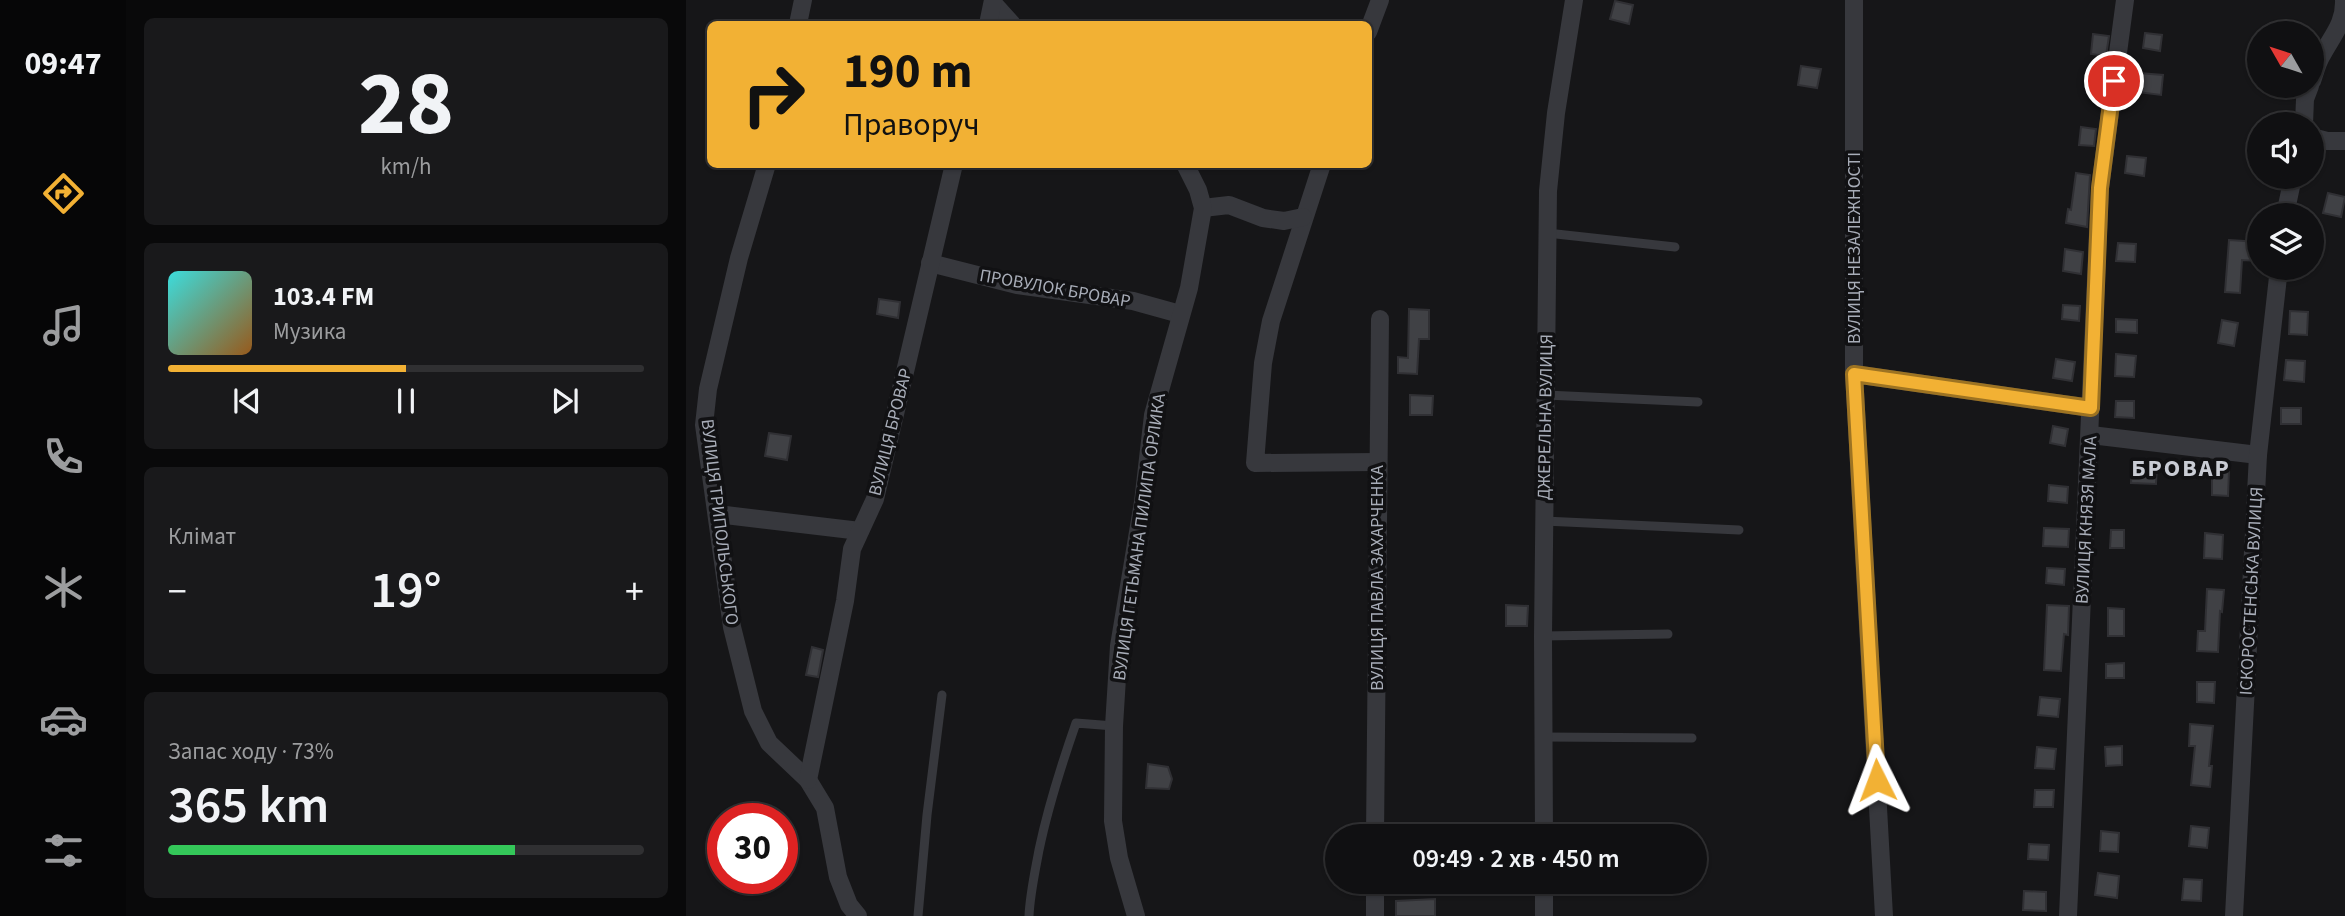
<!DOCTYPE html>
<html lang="uk">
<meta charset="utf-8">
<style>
body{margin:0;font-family:"Source Sans 3",sans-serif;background:#19191b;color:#f1f3f6;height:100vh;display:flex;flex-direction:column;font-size:26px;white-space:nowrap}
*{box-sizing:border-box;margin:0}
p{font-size:23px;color:#9c9d9f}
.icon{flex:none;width:38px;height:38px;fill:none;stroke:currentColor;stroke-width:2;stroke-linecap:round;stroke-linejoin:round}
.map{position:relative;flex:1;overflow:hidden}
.drawer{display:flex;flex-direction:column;gap:18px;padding:18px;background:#09090a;width:560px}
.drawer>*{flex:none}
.guide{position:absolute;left:21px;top:21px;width:665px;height:147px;border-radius:10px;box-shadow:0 2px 5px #0004,0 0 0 2px #303032;background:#f2b134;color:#111;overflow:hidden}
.needle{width:46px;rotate:309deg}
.buttons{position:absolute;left:1561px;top:21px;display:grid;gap:14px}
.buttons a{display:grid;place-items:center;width:77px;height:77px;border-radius:50%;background:#101012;box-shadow:0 2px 5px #0004,0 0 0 2px #303032;font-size:35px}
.speed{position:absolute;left:21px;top:803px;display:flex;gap:14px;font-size:35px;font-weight:700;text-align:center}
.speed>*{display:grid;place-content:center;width:91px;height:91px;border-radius:50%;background:#101012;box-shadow:0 2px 5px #0004,0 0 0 2px #303032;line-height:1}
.speed .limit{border:10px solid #d22;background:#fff;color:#111}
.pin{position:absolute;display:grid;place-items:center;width:60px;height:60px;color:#fff;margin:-30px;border:4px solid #fff;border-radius:50%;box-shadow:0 2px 7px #0007}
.me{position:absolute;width:77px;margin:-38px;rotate:357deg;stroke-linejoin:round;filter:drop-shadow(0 0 5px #0008)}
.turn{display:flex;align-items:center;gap:24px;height:147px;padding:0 21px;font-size:32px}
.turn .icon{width:91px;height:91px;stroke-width:2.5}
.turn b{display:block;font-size:49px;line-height:60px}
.big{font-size:52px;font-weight:600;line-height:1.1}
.drawer .tile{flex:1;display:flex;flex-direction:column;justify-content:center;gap:10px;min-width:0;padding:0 24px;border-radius:10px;background:#19191b}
.drawer .dial{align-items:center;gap:0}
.dial b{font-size:91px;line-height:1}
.song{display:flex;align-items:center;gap:21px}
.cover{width:84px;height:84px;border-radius:10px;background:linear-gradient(135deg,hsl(180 70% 55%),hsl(30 70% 35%))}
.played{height:7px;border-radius:4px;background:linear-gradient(90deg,#f2b134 50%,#303032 50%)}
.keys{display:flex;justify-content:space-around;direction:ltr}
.heat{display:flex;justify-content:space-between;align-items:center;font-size:38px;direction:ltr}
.charge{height:10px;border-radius:5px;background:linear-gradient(90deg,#34c759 73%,#303032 0)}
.trip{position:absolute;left:639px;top:824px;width:382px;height:70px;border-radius:35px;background:#101012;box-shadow:0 2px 5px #0004,0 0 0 2px #303032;font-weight:600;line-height:70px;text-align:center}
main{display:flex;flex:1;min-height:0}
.menu{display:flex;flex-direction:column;width:126px;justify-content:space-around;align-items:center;background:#060607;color:#9c9d9f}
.menu .icon{width:49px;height:49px}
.menu .active{color:#f2b134}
.menu b{font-size:32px;color:#f1f3f6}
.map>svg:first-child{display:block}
.building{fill:#404145;stroke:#303034;stroke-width:2}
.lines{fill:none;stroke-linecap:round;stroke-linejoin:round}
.service{stroke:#37383d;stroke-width:9}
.minor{stroke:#37383d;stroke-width:18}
.route-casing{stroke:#9d7322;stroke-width:18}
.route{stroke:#f2b134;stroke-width:12}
.labels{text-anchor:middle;stroke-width:7;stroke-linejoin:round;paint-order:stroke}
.street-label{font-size:18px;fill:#a8adb8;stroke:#111113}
.district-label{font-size:24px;font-weight:bold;letter-spacing:2px;fill:#c9ccd4;stroke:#111113}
</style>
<main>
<nav class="menu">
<b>09:47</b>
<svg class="icon active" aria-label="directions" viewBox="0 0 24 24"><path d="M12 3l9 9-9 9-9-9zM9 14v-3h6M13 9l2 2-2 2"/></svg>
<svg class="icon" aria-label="music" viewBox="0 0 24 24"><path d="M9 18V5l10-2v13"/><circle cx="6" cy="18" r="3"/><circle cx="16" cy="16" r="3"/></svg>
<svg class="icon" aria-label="phone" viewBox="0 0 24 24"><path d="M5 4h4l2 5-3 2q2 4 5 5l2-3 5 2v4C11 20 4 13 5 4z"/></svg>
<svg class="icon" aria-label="climate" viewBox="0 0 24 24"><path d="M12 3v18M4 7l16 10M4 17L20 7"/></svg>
<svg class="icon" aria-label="car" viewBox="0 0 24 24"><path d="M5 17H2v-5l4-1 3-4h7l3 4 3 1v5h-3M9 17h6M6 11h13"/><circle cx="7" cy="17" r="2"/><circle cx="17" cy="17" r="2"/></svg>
<svg class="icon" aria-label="filters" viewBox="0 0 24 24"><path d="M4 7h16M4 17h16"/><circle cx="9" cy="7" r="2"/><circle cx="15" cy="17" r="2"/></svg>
</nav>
<section class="drawer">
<div class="tile dial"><b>28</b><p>km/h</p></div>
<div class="tile">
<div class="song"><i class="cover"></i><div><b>103.4 FM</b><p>Музика</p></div></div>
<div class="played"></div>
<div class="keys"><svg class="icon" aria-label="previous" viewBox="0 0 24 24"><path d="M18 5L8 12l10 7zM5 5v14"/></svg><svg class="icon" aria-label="pause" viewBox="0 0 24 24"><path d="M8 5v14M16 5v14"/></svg><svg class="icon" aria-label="next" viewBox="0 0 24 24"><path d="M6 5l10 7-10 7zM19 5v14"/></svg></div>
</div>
<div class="tile"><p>Клімат</p>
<div class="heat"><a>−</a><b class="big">19°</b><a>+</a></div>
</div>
<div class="tile"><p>Запас ходу · 73%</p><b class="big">365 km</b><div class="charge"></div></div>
</section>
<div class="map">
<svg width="1659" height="916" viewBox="0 0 1659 916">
<rect width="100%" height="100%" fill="#161618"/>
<!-- building -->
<g class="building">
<polygon points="929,1 947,5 943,24 924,19"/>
<polygon points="1459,33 1476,35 1474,51 1457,48"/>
<polygon points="1407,34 1423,36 1420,56 1405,54"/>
<polygon points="1115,66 1135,69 1131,88 1112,85"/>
<polygon points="1453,73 1477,75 1475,95 1451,92"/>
<polygon points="1395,127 1410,129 1408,146 1393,145"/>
<polygon points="1441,156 1460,158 1458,176 1439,173"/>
<polygon points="1390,173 1404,175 1401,227 1380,223 1382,209 1385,210"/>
<polygon points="1642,193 1659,197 1655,217 1637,213"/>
<polygon points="1543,240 1573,242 1573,261 1556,260 1554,293 1539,292"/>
<polygon points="1432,243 1450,244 1449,262 1430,261"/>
<polygon points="1379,249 1397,252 1395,274 1377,271"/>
<polygon points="193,299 214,302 212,318 191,314"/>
<polygon points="1377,305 1394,306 1393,321 1376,319"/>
<polygon points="723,309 743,310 743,339 733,339 731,374 712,373 712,357 722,358"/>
<polygon points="1604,311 1622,312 1621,335 1603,334"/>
<polygon points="1430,319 1451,320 1451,333 1430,332"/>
<polygon points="1536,320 1552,323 1548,346 1532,343"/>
<polygon points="1430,354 1450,356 1448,377 1429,376"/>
<polygon points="1370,359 1389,362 1386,381 1367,378"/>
<polygon points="1600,360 1619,361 1618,382 1598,380"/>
<polygon points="724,395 747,396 746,415 724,415"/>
<polygon points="1430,401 1448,401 1448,418 1429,417"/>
<rect x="1595" y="408" width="20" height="16"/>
<polygon points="1367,426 1382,429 1379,446 1364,443"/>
<polygon points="83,433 105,436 101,460 79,456"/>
<polygon points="1446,463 1471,463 1470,484 1445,483"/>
<polygon points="1526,471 1543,471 1542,496 1526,495"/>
<polygon points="1363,485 1382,487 1381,503 1362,501"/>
<polygon points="1358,528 1383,529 1382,547 1357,546"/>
<polygon points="1425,530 1438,530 1438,548 1424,548"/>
<polygon points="1519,533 1537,535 1536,559 1518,558"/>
<polygon points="1361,568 1379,569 1378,585 1360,583"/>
<polygon points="1521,589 1538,590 1536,612 1534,611 1532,652 1511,651 1512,631 1519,631"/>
<polygon points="820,605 842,606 841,626 820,626"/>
<polygon points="1361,605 1383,606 1382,635 1378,634 1375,671 1358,670"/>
<polygon points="1422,608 1438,609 1438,636 1422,636"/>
<polygon points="126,647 137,650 132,677 120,675"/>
<polygon points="1438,663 1438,678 1420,678 1420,664"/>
<polygon points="1511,682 1529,682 1528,703 1511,702"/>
<polygon points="1354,697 1374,699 1372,717 1352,715"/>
<polygon points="1504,724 1527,726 1523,766 1526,766 1524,787 1505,785 1509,746 1503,746"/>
<polygon points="1436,746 1436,765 1420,766 1419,747"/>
<polygon points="1351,747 1370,749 1368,769 1349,768"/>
<polygon points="462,764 482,767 486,779 483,789 460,788"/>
<polygon points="1349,790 1368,790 1367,807 1348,807"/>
<polygon points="1505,826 1523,828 1521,848 1503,846"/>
<polygon points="1415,831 1433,833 1432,852 1414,851"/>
<polygon points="1343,844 1363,845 1362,860 1342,859"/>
<polygon points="1412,873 1433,876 1431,898 1409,895"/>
<polygon points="1498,879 1516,880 1515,901 1496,900"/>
<polygon points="1338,891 1360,892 1360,911 1337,910"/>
<polygon points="749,899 749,916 710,916 710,901"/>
</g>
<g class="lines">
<!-- service -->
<g class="service">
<polyline points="861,233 989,247"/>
<polyline points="860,395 1012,402"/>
<polyline points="858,521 1053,530"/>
<polyline points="857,636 982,634"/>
<polyline points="857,737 1006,738"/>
<polyline points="926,882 977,886"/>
<polyline points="232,916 241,815 256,695"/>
<path d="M343,916C344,894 349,872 353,850C362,807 375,766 390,723L428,726"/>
</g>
<!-- minor -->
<g class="minor">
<polyline points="1168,0 1168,374 1198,916"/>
<polyline points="307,3 326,24"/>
<polyline points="112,24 117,0"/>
<polyline points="302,24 307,0"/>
<polyline points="682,32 694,0"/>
<path d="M1626,81C1629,73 1631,63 1636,55C1646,36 1659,23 1658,0"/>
<polyline points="1618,124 1619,99 1624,86"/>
<polyline points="1626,137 1641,141 1659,141"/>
<polyline points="81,164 53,258 22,389 18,425 46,627 67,711 83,743 122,780 139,808 152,877 163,905 172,916"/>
<polyline points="636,164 585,321 577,363 569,463 691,462"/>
<polyline points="517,208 543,205 577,218 598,221 617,217"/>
<polyline points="1599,215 1607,177"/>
<polyline points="244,263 331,285 447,301 494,314"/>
<polyline points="1168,374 1405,408"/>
<polyline points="1405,435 1572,455"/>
<polyline points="31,514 174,531"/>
<polyline points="122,780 159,601 166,549 189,499 268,164"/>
<polyline points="689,836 694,319"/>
<polyline points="858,836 857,636 862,191 870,113 888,0"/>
<polyline points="450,916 433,858 427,821 428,726 433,646 457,502 467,415 503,288 517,208 512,190 499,164"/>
<polyline points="689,916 689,882"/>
<polyline points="858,916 858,882"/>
<polyline points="1382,916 1414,188 1439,0"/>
<polyline points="1548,916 1572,455 1593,268"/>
</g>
</g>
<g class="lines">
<!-- route casing -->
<g class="route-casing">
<polyline id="route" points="1191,780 1168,374 1405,408 1414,188 1428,81"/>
</g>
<!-- route -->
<use href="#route" class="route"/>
</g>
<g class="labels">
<!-- street labels -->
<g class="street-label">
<text transform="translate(1168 248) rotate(-90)" y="6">ВУЛИЦЯ НЕЗАЛЕЖНОСТІ</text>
<text transform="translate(369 288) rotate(10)" y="6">ПРОВУЛОК БРОВАР</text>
<text transform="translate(859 417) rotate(-89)" y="6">ДЖЕРЕЛЬНА ВУЛИЦЯ</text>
<text transform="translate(204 432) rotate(-76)" y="6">ВУЛИЦЯ БРОВАР</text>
<text transform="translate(1400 520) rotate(-87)" y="6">ВУЛИЦЯ КНЯЗЯ МАЛА</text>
<text transform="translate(34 522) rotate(83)" y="6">ВУЛИЦЯ ТРИПОЛЬСЬКОГО</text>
<text transform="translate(453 537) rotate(-82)" y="6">ВУЛИЦЯ ГЕТЬМАНА ПИЛИПА ОРЛИКА</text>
<text transform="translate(691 578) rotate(-90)" y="6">ВУЛИЦЯ ПАВЛА ЗАХАРЧЕНКА</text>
<text transform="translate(1565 591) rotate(-87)" y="6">ІСКОРОСТЕНСЬКА ВУЛИЦЯ</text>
</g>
<!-- district labels -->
<g class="district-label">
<text x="1495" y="476">БРОВАР</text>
</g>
</g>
</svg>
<div class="buttons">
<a><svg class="needle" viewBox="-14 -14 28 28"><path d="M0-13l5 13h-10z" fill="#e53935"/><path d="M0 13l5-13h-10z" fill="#9c9d9f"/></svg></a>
<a><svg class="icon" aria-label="sound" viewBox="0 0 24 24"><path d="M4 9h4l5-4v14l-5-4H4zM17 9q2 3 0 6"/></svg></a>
<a><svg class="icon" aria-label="layers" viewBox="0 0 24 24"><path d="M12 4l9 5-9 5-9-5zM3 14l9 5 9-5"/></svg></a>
</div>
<div class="speed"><div class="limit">30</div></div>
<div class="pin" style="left:1428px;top:81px;background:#d93025"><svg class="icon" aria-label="arrive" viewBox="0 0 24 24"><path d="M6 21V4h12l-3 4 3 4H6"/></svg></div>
<svg class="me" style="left:1191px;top:780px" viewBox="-20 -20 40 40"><path d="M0-17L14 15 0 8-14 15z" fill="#f2b134" stroke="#fff" stroke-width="4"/></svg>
<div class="trip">09:49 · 2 хв · 450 m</div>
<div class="guide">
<div class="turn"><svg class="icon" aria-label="right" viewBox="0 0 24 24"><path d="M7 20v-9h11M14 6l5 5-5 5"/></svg><div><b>190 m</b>Праворуч</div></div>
</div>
</div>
</main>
